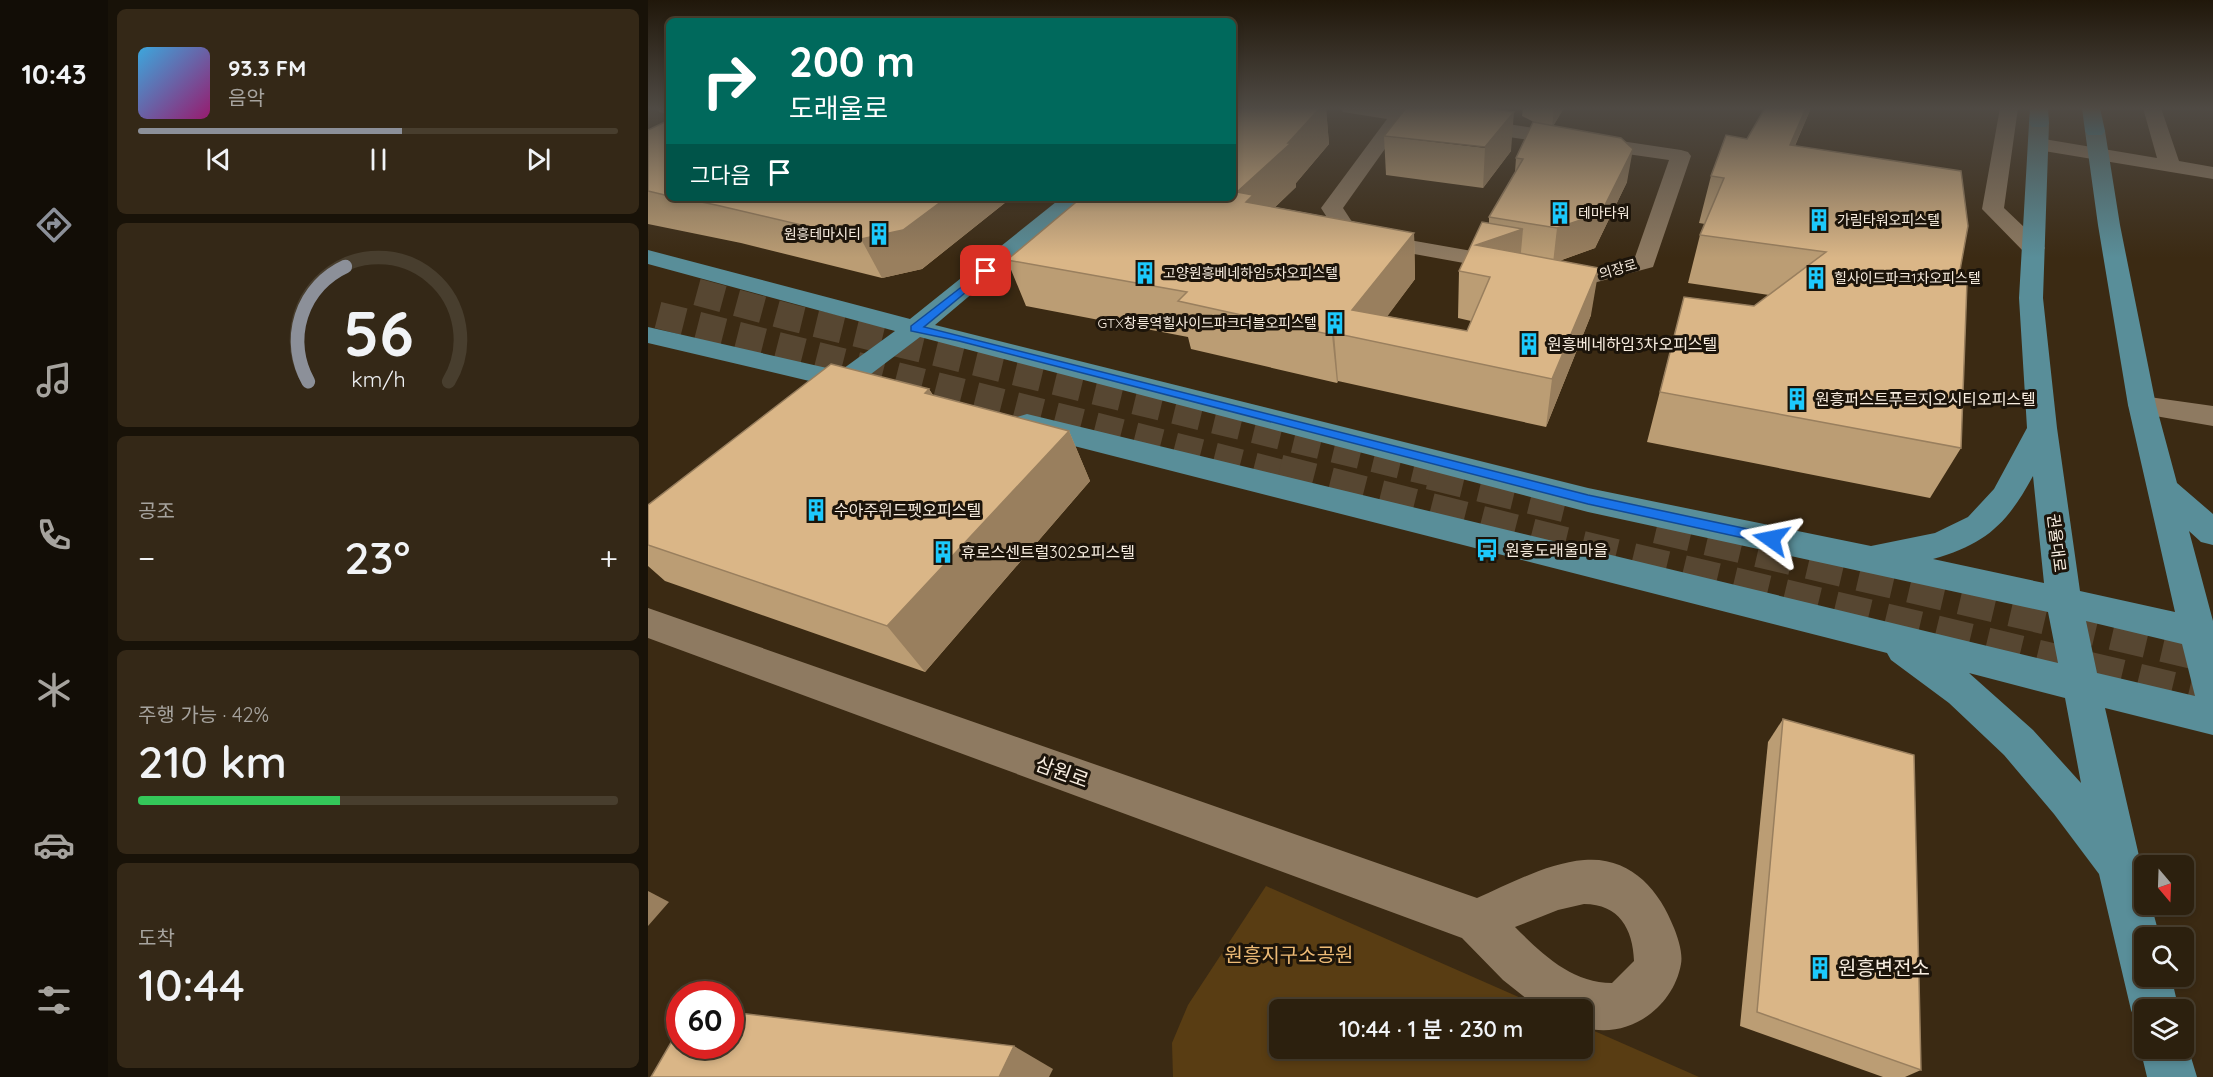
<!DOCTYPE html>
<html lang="ko">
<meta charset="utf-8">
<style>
body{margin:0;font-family:Quicksand,"Noto Sans KR",sans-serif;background:#342817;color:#f1f3f6;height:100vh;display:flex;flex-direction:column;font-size:22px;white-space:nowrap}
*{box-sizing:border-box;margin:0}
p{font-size:20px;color:#a6a39e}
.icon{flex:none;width:33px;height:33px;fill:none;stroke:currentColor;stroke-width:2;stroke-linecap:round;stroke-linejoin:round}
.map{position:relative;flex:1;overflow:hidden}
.details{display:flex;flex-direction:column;gap:9px;padding:9px;background:#181208;width:540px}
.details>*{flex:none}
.banner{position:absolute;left:18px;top:18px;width:570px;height:183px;border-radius:9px;box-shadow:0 3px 9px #0003,0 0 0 2px #483e2e;background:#00695c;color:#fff;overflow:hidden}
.needle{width:39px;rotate:161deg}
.tools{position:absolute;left:1486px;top:855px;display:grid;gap:12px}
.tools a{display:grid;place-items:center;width:60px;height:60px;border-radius:9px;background:#2c200e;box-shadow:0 3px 9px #0003,0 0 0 2px #483e2e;font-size:30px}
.speed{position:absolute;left:18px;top:981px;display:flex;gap:12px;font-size:30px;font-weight:700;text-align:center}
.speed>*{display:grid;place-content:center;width:78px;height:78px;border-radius:50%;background:#2c200e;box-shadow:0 3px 9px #0003,0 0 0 2px #483e2e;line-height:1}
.speed .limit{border:9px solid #d22;background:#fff;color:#111}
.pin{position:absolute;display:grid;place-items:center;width:51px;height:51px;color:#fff;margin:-26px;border-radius:12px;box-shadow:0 3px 9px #0006}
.me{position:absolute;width:66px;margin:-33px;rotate:282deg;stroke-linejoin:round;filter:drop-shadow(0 0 4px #0008)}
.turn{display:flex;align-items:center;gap:21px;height:126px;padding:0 24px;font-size:27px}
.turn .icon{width:78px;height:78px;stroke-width:2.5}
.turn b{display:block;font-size:42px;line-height:51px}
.then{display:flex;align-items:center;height:57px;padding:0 24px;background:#0003;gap:12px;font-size:22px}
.big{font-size:45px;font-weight:600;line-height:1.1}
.details .card{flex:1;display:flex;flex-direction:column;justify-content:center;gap:9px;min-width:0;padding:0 21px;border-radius:9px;background:#342817}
.details .dial{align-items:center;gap:0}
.dial svg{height:156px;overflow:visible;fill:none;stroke:#483e2e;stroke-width:7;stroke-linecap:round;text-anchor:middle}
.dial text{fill:#f1f3f6;stroke:none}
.song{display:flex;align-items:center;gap:18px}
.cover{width:72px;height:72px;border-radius:9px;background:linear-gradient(135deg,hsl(200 70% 55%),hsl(320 70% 35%))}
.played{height:6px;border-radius:3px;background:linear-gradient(90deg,#8c9099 55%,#483e2e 55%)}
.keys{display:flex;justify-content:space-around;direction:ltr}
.heat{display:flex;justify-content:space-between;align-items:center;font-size:33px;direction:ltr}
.charge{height:9px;border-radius:4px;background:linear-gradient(90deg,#34c759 42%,#483e2e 0)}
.trip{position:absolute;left:621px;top:999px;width:324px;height:60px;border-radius:9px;background:#2c200e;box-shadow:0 3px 9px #0003,0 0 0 2px #483e2e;font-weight:600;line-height:60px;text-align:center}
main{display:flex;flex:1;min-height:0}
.tab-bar{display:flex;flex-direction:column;width:108px;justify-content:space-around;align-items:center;background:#120d06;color:#a6a39e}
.tab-bar .icon{width:42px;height:42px}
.tab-bar .active{color:#8c9099}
.tab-bar b{font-size:27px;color:#f1f3f6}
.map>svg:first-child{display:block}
.green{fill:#593d13}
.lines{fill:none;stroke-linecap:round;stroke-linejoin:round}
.major-tunnel-far1{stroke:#574732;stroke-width:27;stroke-dasharray:27 14;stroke-linecap:butt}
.major-tunnel{stroke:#574732;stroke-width:35;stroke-dasharray:35 17;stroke-linecap:butt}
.minor{fill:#8e7a61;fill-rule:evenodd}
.major{fill:#598e99;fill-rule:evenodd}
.highway{fill:#369bbe;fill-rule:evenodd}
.wall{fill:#bb9d74}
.shaded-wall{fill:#997f5e}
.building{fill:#dab687;stroke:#997f5e;stroke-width:1.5}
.route{fill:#1a73e8;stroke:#114b97;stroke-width:1.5}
.labels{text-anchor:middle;stroke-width:6;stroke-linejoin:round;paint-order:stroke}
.far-poi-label{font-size:14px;fill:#f8ede0;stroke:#1c140a;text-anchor:start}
.far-street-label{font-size:14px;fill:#f8ede0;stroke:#1c140a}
.poi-label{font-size:16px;fill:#f8ede0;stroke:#1c140a;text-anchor:start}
.street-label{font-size:16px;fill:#f8ede0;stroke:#1c140a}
.near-street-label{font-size:20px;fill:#f8ede0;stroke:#1c140a}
.near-park-label{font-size:20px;fill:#eebb76;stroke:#1c140a}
.near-poi-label{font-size:20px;fill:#f8ede0;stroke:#1c140a;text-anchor:start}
</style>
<main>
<nav class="tab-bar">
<b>10:43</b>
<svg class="icon active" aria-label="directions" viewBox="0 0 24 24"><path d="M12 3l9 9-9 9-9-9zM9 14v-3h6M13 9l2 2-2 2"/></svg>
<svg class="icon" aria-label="music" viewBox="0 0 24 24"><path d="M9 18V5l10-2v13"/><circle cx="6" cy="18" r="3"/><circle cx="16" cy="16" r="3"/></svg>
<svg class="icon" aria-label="phone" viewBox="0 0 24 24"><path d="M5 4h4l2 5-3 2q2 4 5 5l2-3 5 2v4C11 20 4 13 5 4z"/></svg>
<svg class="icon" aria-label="climate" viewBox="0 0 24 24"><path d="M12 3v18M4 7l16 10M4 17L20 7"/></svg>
<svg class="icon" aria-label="car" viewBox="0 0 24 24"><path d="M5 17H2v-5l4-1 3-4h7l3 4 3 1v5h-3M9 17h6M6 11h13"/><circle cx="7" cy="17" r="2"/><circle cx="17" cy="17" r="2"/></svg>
<svg class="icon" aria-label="filters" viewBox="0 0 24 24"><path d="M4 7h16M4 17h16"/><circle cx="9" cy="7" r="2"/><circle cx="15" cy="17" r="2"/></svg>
</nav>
<section class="details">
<div class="card">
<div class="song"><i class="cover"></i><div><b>93.3 FM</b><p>음악</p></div></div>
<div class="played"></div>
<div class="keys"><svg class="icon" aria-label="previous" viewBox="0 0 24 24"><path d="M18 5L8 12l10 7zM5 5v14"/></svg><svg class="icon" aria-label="pause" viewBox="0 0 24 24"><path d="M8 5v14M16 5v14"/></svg><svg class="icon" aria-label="next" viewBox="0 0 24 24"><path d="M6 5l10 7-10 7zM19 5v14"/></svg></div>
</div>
<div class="card dial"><svg viewBox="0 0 100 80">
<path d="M14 69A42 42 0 1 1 86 69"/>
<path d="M14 69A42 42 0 0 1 33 10" stroke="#8c9099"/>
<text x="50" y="56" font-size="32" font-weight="700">56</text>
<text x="50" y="72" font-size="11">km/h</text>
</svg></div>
<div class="card"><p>공조</p>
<div class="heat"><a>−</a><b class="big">23°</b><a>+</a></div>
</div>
<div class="card"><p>주행 가능 · 42%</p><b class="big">210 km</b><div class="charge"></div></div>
<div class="card"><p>도착</p><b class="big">10:44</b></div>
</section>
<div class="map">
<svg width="1565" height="1077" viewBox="0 0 1565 1077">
<rect width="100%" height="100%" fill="#3b2a13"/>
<!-- green -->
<polygon class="green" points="618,886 898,1009 632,1010 632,1048 934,1048 935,1026 1051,1077 525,1077 524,1043 540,1005"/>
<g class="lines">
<!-- major-tunnel-far1 -->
<g class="major-tunnel-far1">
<polyline points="49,292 145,318 789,474"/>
<polyline points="10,315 637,474"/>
</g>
<!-- major-tunnel -->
<g class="major-tunnel">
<polyline points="631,472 911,543 1565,699"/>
<polyline points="782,472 926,507"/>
<polyline points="1009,526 1565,656"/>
</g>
<!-- minor -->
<g class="minor">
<polygon points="9,108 21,108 21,114 11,112"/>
<path d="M693,108H752L1033,150L1040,152L1043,156L1005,267L938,285L694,241L673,208L739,119L695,112ZM756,122L1021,160L987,257L938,271L710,231L695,208Z"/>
<polygon points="1352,108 1370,108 1356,208 1393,243 1397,248 1393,253 1385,255 1377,253 1334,209"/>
<polygon points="1495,108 1513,108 1531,161 1565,167 1565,179 1390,150 1383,148 1380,144 1383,140 1390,138 1509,158"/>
<polygon points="1494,396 1565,406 1565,426 1484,412 1480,405 1484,398"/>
<path d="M0,608L829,898C862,884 899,863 936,860C982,856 1011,889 1026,928C1030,938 1035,953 1033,964C1025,1009 978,1041 934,1027V1010H893L889,1007L855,980L814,938L0,638ZM936,904C971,904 985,929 986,961L964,983C924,983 894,954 867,927L910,910Z"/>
</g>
<!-- major -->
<g class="major">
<path d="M1391,117L1398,119L1401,123L1395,298L1409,428L1432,591L1527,612L1480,405L1450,225L1437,131L1440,127H1454L1457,131L1472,225L1508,405L1529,483L1565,514V545L1553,542L1541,531L1565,621V735L1457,708L1497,882V904H1503L1512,938H1497V976H1523L1531,1010H1497V1030L1490,1027L1483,1010L1451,874L1406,814L1356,755L1301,703L1243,660L1239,653L379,434L369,431L364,424L369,417L379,414L1410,663L1400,612L940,512L272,337L219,377L226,384L222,390C213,393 210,390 203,391C191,392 195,401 175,395L171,389L174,384L0,343V327L192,371L247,331L0,264V250L262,319L413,198H437L287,325L940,488L1223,546L1287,533L1320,517L1346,489L1379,428L1371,298L1381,123L1384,119ZM1385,476L1396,583L1285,559C1338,544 1359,524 1385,476ZM1438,621L1534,644L1547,696L1449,673ZM1321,673L1417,698L1433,783L1385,730Z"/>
<polygon points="1536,1034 1549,1077 1499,1077 1492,1048 1497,1036 1497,1048 1536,1048"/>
</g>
<!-- highway -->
<g class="highway">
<polygon points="1382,108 1400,108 1401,123 1398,127 1384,127 1381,123"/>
<polygon points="1434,108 1452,108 1457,131 1454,135 1440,135 1437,131"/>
</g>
</g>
<!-- wall -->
<g class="wall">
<polygon points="672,108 678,108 681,144 648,183 648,187 627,207 766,233 767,279 739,316 819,331 823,321 810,318 811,271 841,223 841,217 867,172 868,158 886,122 874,116 875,108 916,108 905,126 979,182 947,248 911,261 943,315 898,427 690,381 689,383 543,349 540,337 378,306 359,260"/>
<polygon points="1163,108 1147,146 1310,281 1313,448 1282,498 999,442 1036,297 1106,306 1121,295 1040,283 1052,235 1057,224 1051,223 1063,176"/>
<polygon points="21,120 21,198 363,198 274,269 234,278 93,243 0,224 0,130"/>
<polygon points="736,136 863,151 835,188 738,175"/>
<polygon points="281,389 285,395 421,431 442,481 277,672 17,581 0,566 0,505"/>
<polygon points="1135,719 1273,1070 1257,1077 1235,1077 1092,1026 1120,742"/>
</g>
<!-- shaded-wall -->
<g class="shaded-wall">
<polygon points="672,108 678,108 681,144 648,183 648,187 610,224 589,192 640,143"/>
<polygon points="906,108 916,108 904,128"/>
<polygon points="1158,108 1163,108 1127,191 1142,145"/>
<polygon points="866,112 863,151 835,188 837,147"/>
<polygon points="985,149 979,182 947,248 905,263 909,228"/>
<polygon points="298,198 363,198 274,269 234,278 213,239"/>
<polygon points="875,229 871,275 842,277 828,245"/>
<polygon points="766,233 767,279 721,341 704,310"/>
<polygon points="951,268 943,315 898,427 904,379"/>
<polygon points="686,333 690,381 689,383 684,335"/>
<polygon points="281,389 309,438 277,393"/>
<polygon points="421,431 442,481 277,672 239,626"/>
<polygon points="0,891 21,902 0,926"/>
<polygon points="366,1046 405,1069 401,1077 351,1077"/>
</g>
<!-- building -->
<g class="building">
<polygon points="585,108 672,108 640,143 643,143 589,192 605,195 598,202 766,233 704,310 819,331 842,277 811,271 834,222 875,229 828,245 951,268 904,379 686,333 684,335 530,301 539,292 359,260 433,198 585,198"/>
<polygon points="758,108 839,108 866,112 837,147 736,136"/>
<polygon points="1117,108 1158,108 1142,145 1313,171 1320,226 1310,281 1319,282 1313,448 1012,392 1036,297 1106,306 1178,252 1052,235 1076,178 1063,176 1078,135 1099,139"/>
<polygon points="21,120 21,196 0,191 0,130"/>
<polygon points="885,122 973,138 985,149 953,213 909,228 841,217 875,159 868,158"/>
<polygon points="34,198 298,198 255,230 213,239 68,205"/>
<polygon points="183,364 281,389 277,393 421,431 239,626 0,545 0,505"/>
<polygon points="1135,719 1266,755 1273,1070 1109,1012"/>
<polygon points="82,1012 366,1046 351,1077 3,1077 32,1027 32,1046 82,1046"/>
</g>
<!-- sky -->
<linearGradient id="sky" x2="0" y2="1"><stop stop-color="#20170a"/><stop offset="0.42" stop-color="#4f4a44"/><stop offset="1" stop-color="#4f4a44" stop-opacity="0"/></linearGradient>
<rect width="1565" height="258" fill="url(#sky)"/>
<!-- route -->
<polygon class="route" points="338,268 341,269 341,273 276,327 940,495 1123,534 1130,539 1123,544 940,504 311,341 263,331 263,326"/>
<!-- icons -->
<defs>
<g id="building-bare" transform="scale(1.8)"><path d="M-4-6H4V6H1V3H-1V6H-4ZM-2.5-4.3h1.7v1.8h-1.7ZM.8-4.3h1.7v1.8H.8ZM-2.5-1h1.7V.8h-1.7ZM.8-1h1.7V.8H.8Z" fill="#1cc9fc" stroke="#1c140a" stroke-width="2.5" paint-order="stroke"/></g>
<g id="bus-bare" transform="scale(1.8)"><path d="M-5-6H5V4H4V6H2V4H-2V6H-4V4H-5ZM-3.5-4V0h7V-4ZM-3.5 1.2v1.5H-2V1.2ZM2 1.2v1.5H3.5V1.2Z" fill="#1cc9fc" stroke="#1c140a" stroke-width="2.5" paint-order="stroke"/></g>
</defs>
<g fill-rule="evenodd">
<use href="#building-bare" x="912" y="213"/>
<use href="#building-bare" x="1171" y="220"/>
<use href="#building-bare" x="231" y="234"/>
<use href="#building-bare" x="497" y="273"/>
<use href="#building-bare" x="1168" y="278"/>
<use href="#building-bare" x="687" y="323"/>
<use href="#building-bare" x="881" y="344"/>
<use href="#building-bare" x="1149" y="399"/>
<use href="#building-bare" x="168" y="510"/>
<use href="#bus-bare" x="839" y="550"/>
<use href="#building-bare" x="295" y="552"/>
<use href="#building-bare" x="1172" y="968"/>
</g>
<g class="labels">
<!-- far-poi labels -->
<g class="far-poi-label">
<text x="930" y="218">테마타워</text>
<text x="1189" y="225">가림타워오피스텔</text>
<text x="213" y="239" text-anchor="end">원흥테마시티</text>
<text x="515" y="278">고양원흥베네하임5차오피스텔</text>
<text x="1186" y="283">힐사이드파크1차오피스텔</text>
<text x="669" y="328" text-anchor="end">GTX창릉역힐사이드파크더블오피스텔</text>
</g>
<!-- far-street labels -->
<g class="far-street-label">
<text transform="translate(970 269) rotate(-16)" y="5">의장로</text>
</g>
<!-- poi labels -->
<g class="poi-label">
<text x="899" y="350">원흥베네하임3차오피스텔</text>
<text x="1167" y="405">원흥퍼스트푸르지오시티오피스텔</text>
<text x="186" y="516">수아주위드펫오피스텔</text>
<text x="857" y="556">원흥도래울마을</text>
<text x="313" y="558">휴로스센트럴302오피스텔</text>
</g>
<!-- street labels -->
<g class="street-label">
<text transform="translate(1409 543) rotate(83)" y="6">권율대로</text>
</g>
<!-- near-street labels -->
<g class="near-street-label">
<text transform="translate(414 772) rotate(20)" y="7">삼원로</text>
</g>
<!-- near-park labels -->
<g class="near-park-label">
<text x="641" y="962">원흥지구소공원</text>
</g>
<!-- near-poi labels -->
<g class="near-poi-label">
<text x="1190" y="975">원흥변전소</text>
</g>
</g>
</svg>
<div class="tools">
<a><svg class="needle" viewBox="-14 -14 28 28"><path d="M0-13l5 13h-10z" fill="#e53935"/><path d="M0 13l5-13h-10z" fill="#a6a39e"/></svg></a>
<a><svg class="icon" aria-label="search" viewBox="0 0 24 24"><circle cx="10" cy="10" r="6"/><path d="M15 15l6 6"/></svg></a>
<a><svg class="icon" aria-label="layers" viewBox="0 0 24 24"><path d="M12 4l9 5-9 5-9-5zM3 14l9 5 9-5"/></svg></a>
</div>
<div class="speed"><div class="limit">60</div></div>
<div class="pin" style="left:338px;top:271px;background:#d93025"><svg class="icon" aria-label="arrive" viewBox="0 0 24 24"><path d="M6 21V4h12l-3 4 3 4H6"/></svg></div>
<svg class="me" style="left:1123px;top:539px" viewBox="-20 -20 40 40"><path d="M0-17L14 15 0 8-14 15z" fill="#1a73e8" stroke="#fff" stroke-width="4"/></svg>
<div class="trip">10:44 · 1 분 · 230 m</div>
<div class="banner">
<div class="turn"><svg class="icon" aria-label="right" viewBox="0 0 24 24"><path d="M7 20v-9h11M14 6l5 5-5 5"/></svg><div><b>200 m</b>도래울로</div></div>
<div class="then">그다음<svg class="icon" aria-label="arrive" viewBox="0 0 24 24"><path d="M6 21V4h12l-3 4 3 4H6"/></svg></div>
</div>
</div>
</main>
